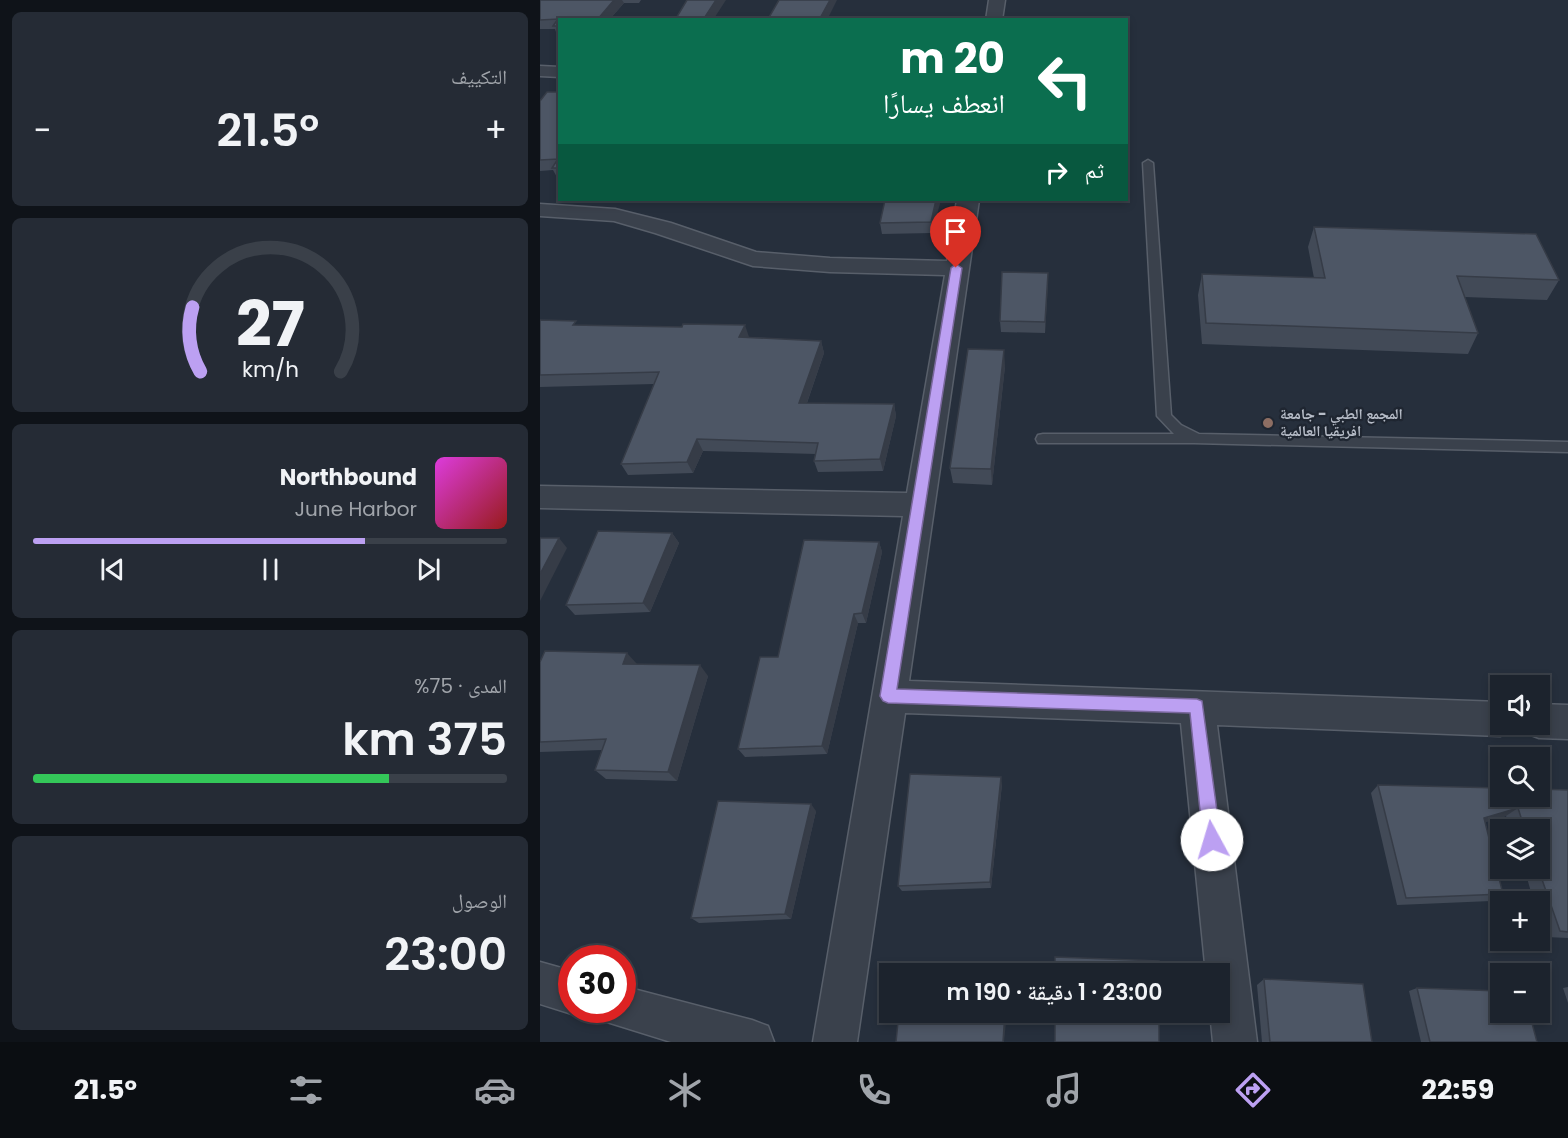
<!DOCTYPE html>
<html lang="ar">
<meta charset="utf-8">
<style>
body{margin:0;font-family:Poppins,"Noto Naskh Arabic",sans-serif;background:#252b35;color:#f1f3f6;direction:rtl;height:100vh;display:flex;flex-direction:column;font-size:22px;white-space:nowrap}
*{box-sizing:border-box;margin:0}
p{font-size:20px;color:#a0a4aa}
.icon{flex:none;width:33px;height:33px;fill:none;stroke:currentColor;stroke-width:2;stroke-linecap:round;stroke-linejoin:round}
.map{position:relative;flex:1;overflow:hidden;direction:ltr}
.panel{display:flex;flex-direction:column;gap:12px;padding:12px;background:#0f1319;width:540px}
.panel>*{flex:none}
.guide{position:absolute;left:18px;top:18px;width:570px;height:183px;border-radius:0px;box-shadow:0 3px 9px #0003,0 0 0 2px #3a4049;direction:rtl;background:#0b6e4f;color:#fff;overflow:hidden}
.buttons{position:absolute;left:950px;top:675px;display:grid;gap:12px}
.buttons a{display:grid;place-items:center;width:60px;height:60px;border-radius:0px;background:#1c232d;box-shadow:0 3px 9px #0003,0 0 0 2px #3a4049;font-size:30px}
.speed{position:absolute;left:18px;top:945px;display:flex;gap:12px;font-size:30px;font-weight:700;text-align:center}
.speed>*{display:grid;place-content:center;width:78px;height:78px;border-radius:50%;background:#1c232d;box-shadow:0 3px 9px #0003,0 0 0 2px #3a4049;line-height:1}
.speed .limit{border:9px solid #d22;background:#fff;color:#111}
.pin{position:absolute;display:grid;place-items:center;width:51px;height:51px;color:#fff;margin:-62px -26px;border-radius:50% 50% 50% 0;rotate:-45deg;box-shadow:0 0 6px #0007}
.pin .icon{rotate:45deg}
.me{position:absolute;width:66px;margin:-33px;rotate:354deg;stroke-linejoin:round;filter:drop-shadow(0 0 4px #0008)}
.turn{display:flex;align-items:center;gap:21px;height:126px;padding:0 24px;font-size:27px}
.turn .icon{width:78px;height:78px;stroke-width:2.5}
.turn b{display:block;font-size:42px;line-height:51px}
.then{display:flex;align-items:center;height:57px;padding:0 24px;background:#0003;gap:12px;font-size:22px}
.big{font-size:45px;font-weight:600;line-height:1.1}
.panel .widget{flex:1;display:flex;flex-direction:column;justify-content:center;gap:9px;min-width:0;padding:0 21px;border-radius:9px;background:#252b35}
.panel .dial{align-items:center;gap:0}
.dial svg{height:156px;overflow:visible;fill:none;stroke:#3a4049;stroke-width:7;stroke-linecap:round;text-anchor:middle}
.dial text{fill:#f1f3f6;stroke:none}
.song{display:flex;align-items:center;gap:18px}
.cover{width:72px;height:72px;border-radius:9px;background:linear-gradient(135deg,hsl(300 70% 55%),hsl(0 70% 35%))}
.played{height:6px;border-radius:3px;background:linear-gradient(90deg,#bca0f2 70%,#3a4049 70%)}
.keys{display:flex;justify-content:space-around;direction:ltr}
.heat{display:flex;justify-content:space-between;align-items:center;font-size:33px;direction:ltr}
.charge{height:9px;border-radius:4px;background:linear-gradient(90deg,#34c759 75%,#3a4049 0)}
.trip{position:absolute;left:339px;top:963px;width:351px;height:60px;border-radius:0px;background:#1c232d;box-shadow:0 3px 9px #0003,0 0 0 2px #3a4049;font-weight:600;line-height:60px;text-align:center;direction:rtl}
.tab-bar{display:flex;height:96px;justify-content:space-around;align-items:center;background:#0b0e12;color:#a0a4aa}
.tab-bar .icon{width:42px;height:42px}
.tab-bar .active{color:#bca0f2}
.tab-bar b{font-size:27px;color:#f1f3f6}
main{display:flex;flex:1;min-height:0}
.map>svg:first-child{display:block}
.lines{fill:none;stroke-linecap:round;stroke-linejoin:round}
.lane-casing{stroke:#585f6a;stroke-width:3}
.street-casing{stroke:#585f6a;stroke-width:3}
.lane{fill:#3a414c;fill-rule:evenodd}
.street{fill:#3a414c;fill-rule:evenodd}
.wall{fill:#424a57}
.shaded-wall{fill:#363c47}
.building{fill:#4d5665;stroke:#363c47;stroke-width:1.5}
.route{fill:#bca0f2;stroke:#7a689d;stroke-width:1.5}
.education-dot{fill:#8d6e63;stroke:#1f2631;stroke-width:2}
.labels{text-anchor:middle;stroke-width:4.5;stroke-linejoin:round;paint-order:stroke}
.poi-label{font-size:15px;font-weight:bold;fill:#b6bcc7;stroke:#1f2631;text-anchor:start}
</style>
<main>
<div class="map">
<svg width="1028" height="1042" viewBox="0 0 1028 1042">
<rect width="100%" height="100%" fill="#262f3c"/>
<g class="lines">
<!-- lane casing -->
<g class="lane-casing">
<polygon id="lane" points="608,160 613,163 631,415 641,425 659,434 1028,442 1028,452 654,443 498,443 496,439 498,435 503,434 634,434 617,416 603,163"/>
</g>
<!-- street casing -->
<g class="street-casing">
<g id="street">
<polygon points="449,0 465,0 462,20 446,20"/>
<polygon points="0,66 20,67 20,77 0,76"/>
<polygon points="417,200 439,200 369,681 960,702 960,724 975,724 973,731 960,736 677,725 717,1042 673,1042 670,1012 680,1012 680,974 666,974 641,723 365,713 317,1042 273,1042 363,516 0,508 0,486 367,493 405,275 290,272 213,266 115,233 74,221 0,216 0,204 75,209 131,223 216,252 290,258 407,261"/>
<polygon points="999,704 1028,705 1028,739 999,738 986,733 983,724 999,724"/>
<polygon points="0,962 32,971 32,1010 44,1010 32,1014 0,1004"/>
<polygon points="82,986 212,1020 228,1026 234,1042 131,1042 67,1022 61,1010 82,1010"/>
</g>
</g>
<!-- lane -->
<use href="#lane" class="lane"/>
<!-- street -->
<use href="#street" class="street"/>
</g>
<!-- wall -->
<g class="wall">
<polygon points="0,0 101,0 99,3 84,3 69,20 20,20 20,35 17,35 15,29 0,29"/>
<polygon points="20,92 20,179 18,179 13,170 0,171 0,101"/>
<polygon points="345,200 400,200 392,233 342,234 340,223"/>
<polygon points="774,227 1019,280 1007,300 925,297 938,333 928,354 662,344 658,295 662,274 774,278 768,247"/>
<polygon points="508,273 505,333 461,332 460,321"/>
<polygon points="0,320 38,326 209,337 281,341 284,353 267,403 354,404 356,416 343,471 278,472 274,461 276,454 163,451 153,473 88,475 81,464 114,384 0,387"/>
<polygon points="465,366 452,485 413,483 410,468"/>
<polygon points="132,533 139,543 110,612 35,615 26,605"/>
<polygon points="339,542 342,552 326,623 318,623 287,754 205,757 198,749 238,657"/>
<polygon points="0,662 97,664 168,676 137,781 66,779 55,770 62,750 0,752"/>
<polygon points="462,784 451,888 362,891 358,886"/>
<polygon points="838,785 1028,790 1028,938 1006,937 999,915 999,902 994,902 984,868 999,868 999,830 971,830 966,816 945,822 963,894 951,901 857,905 831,793"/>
<polygon points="276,811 251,919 159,923 151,918"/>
<polygon points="724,979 832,1042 722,1042 717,985"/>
<polygon points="1028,987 1028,1003 1023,988"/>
<polygon points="877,988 997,1042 881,1042 869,991"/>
</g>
<!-- shaded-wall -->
<g class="shaded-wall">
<polygon points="74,0 82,0 84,3 69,20 57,20"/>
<polygon points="176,0 186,0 173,20 163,20"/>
<polygon points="290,0 297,0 287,20 279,20"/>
<polygon points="396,200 401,200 392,233 391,222"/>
<polygon points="508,273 508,284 505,333 505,322"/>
<polygon points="205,325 209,337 204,349 199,337"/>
<polygon points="281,341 284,353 263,414 259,403"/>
<polygon points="464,350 465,366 452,485 451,469"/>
<polygon points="354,404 356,416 343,471 340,459"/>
<polygon points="157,439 163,451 153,473 147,462"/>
<polygon points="132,533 139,543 110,612 103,603"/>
<polygon points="19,538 27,548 0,601 0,574"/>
<polygon points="339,542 342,552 326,623 322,613"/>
<polygon points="314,614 318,623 287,754 282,746"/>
<polygon points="87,653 97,664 83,664"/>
<polygon points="160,665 168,676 137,781 128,772"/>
<polygon points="461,777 462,784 451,888 450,882"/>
<polygon points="271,804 276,811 251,919 245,914"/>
<polygon points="978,808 966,816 933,826 944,818"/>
<polygon points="465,1012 467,1012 464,1042 463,1042"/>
</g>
<!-- building -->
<g class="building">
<polygon points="0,0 74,0 57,20 20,20 20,26 13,26 18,19 0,20"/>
<polygon points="147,0 176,0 163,20 135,20"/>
<polygon points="239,0 290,0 279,20 228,19"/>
<polygon points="7,92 20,92 20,168 12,168 18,159 0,160 0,101"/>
<polygon points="345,200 396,200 391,222 340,223"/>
<polygon points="774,227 996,234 1019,280 917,276 938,333 666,323 662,274 785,278"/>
<polygon points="462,272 508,273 505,322 460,321"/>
<polygon points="0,320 36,321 33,325 142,327 143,324 205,325 199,337 281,341 259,403 354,404 340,459 274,461 278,443 157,439 147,462 81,464 119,372 0,375"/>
<polygon points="428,349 464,350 451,469 410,468"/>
<polygon points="58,531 132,533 103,603 26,605"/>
<polygon points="0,538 19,538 0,574"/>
<polygon points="264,540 339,542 322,613 314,614 282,746 198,749 220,657 238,657"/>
<polygon points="5,651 87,653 83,664 160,665 128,772 55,770 66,739 0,742 0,662"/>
<polygon points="370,774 461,777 450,882 358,886"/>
<polygon points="838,785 960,788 960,796 999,796 999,789 1028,790 1028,932 1020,931 998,868 999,868 999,830 985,830 978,808 944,818 963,894 866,898"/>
<polygon points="178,801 271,804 245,914 151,918"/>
<polygon points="515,957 619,961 619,974 515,974"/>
<polygon points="724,979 823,984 832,1042 730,1042"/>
<polygon points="877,988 960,991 960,1012 989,1012 997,1042 890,1042"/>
<polygon points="359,1012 465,1012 463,1042 356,1042"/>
<rect x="515" y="1012" width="104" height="30"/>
</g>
<!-- route -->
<polygon class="route" points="416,264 422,268 357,689 657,699 662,701 681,840 678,847 672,849 666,847 663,840 650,713 348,703 343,701 340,696 411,268"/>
<!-- markers -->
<circle class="education-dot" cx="728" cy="423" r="6"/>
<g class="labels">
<!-- poi labels -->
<g class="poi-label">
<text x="740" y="419">المجمع الطبي - جامعة<tspan x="740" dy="17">افريقيا العالمية</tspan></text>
</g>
</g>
</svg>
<div class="buttons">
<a><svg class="icon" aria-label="sound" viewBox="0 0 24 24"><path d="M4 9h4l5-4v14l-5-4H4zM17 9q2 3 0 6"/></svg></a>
<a><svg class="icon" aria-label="search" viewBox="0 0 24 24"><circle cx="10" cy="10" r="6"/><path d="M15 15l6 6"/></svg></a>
<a><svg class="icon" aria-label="layers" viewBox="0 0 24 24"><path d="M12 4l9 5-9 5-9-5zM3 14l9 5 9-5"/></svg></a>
<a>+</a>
<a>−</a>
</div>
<div class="speed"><div class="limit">30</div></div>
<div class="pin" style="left:416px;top:268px;background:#d93025"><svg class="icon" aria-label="arrive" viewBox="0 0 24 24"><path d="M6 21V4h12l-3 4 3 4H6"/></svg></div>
<svg class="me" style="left:672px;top:840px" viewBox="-20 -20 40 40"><circle r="19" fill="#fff"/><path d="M0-13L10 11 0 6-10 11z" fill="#bca0f2"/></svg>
<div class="trip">23:00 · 1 دقيقة · 190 m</div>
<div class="guide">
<div class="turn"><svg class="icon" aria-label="left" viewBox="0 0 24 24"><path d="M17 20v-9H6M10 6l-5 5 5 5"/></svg><div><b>20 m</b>انعطف يسارًا</div></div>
<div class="then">ثم<svg class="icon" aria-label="right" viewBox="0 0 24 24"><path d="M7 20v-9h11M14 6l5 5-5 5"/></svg></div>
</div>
</div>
<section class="panel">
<div class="widget"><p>التكييف</p>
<div class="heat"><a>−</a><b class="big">21.5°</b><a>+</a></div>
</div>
<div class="widget dial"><svg viewBox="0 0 100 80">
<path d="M14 69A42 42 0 1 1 86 69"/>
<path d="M14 69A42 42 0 0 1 10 36" stroke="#bca0f2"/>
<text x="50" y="56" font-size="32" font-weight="700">27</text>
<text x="50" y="72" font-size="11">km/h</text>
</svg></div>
<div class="widget">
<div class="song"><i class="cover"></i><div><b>Northbound</b><p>June Harbor</p></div></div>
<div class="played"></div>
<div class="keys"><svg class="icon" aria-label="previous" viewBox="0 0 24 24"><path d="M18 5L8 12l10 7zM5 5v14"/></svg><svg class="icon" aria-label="pause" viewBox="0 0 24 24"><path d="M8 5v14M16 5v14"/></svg><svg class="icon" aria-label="next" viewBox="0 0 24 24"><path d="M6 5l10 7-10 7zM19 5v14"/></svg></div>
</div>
<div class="widget"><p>المدى · 75%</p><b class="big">375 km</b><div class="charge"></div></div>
<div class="widget"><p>الوصول</p><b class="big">23:00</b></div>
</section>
</main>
<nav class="tab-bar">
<b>22:59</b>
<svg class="icon active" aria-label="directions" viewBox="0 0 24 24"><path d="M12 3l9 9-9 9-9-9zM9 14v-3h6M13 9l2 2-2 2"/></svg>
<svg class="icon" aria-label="music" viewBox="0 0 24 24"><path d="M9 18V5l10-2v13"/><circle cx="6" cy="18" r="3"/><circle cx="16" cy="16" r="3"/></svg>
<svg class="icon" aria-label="phone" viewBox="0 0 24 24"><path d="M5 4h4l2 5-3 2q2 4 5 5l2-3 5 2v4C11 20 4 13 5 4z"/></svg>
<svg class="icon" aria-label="climate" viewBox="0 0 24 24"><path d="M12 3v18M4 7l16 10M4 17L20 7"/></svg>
<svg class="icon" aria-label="car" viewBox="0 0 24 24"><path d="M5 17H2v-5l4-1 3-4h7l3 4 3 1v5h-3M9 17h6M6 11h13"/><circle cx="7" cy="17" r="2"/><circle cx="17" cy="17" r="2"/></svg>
<svg class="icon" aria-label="filters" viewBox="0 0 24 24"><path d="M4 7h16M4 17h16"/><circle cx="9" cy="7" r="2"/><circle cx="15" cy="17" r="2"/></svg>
<b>21.5°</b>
</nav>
